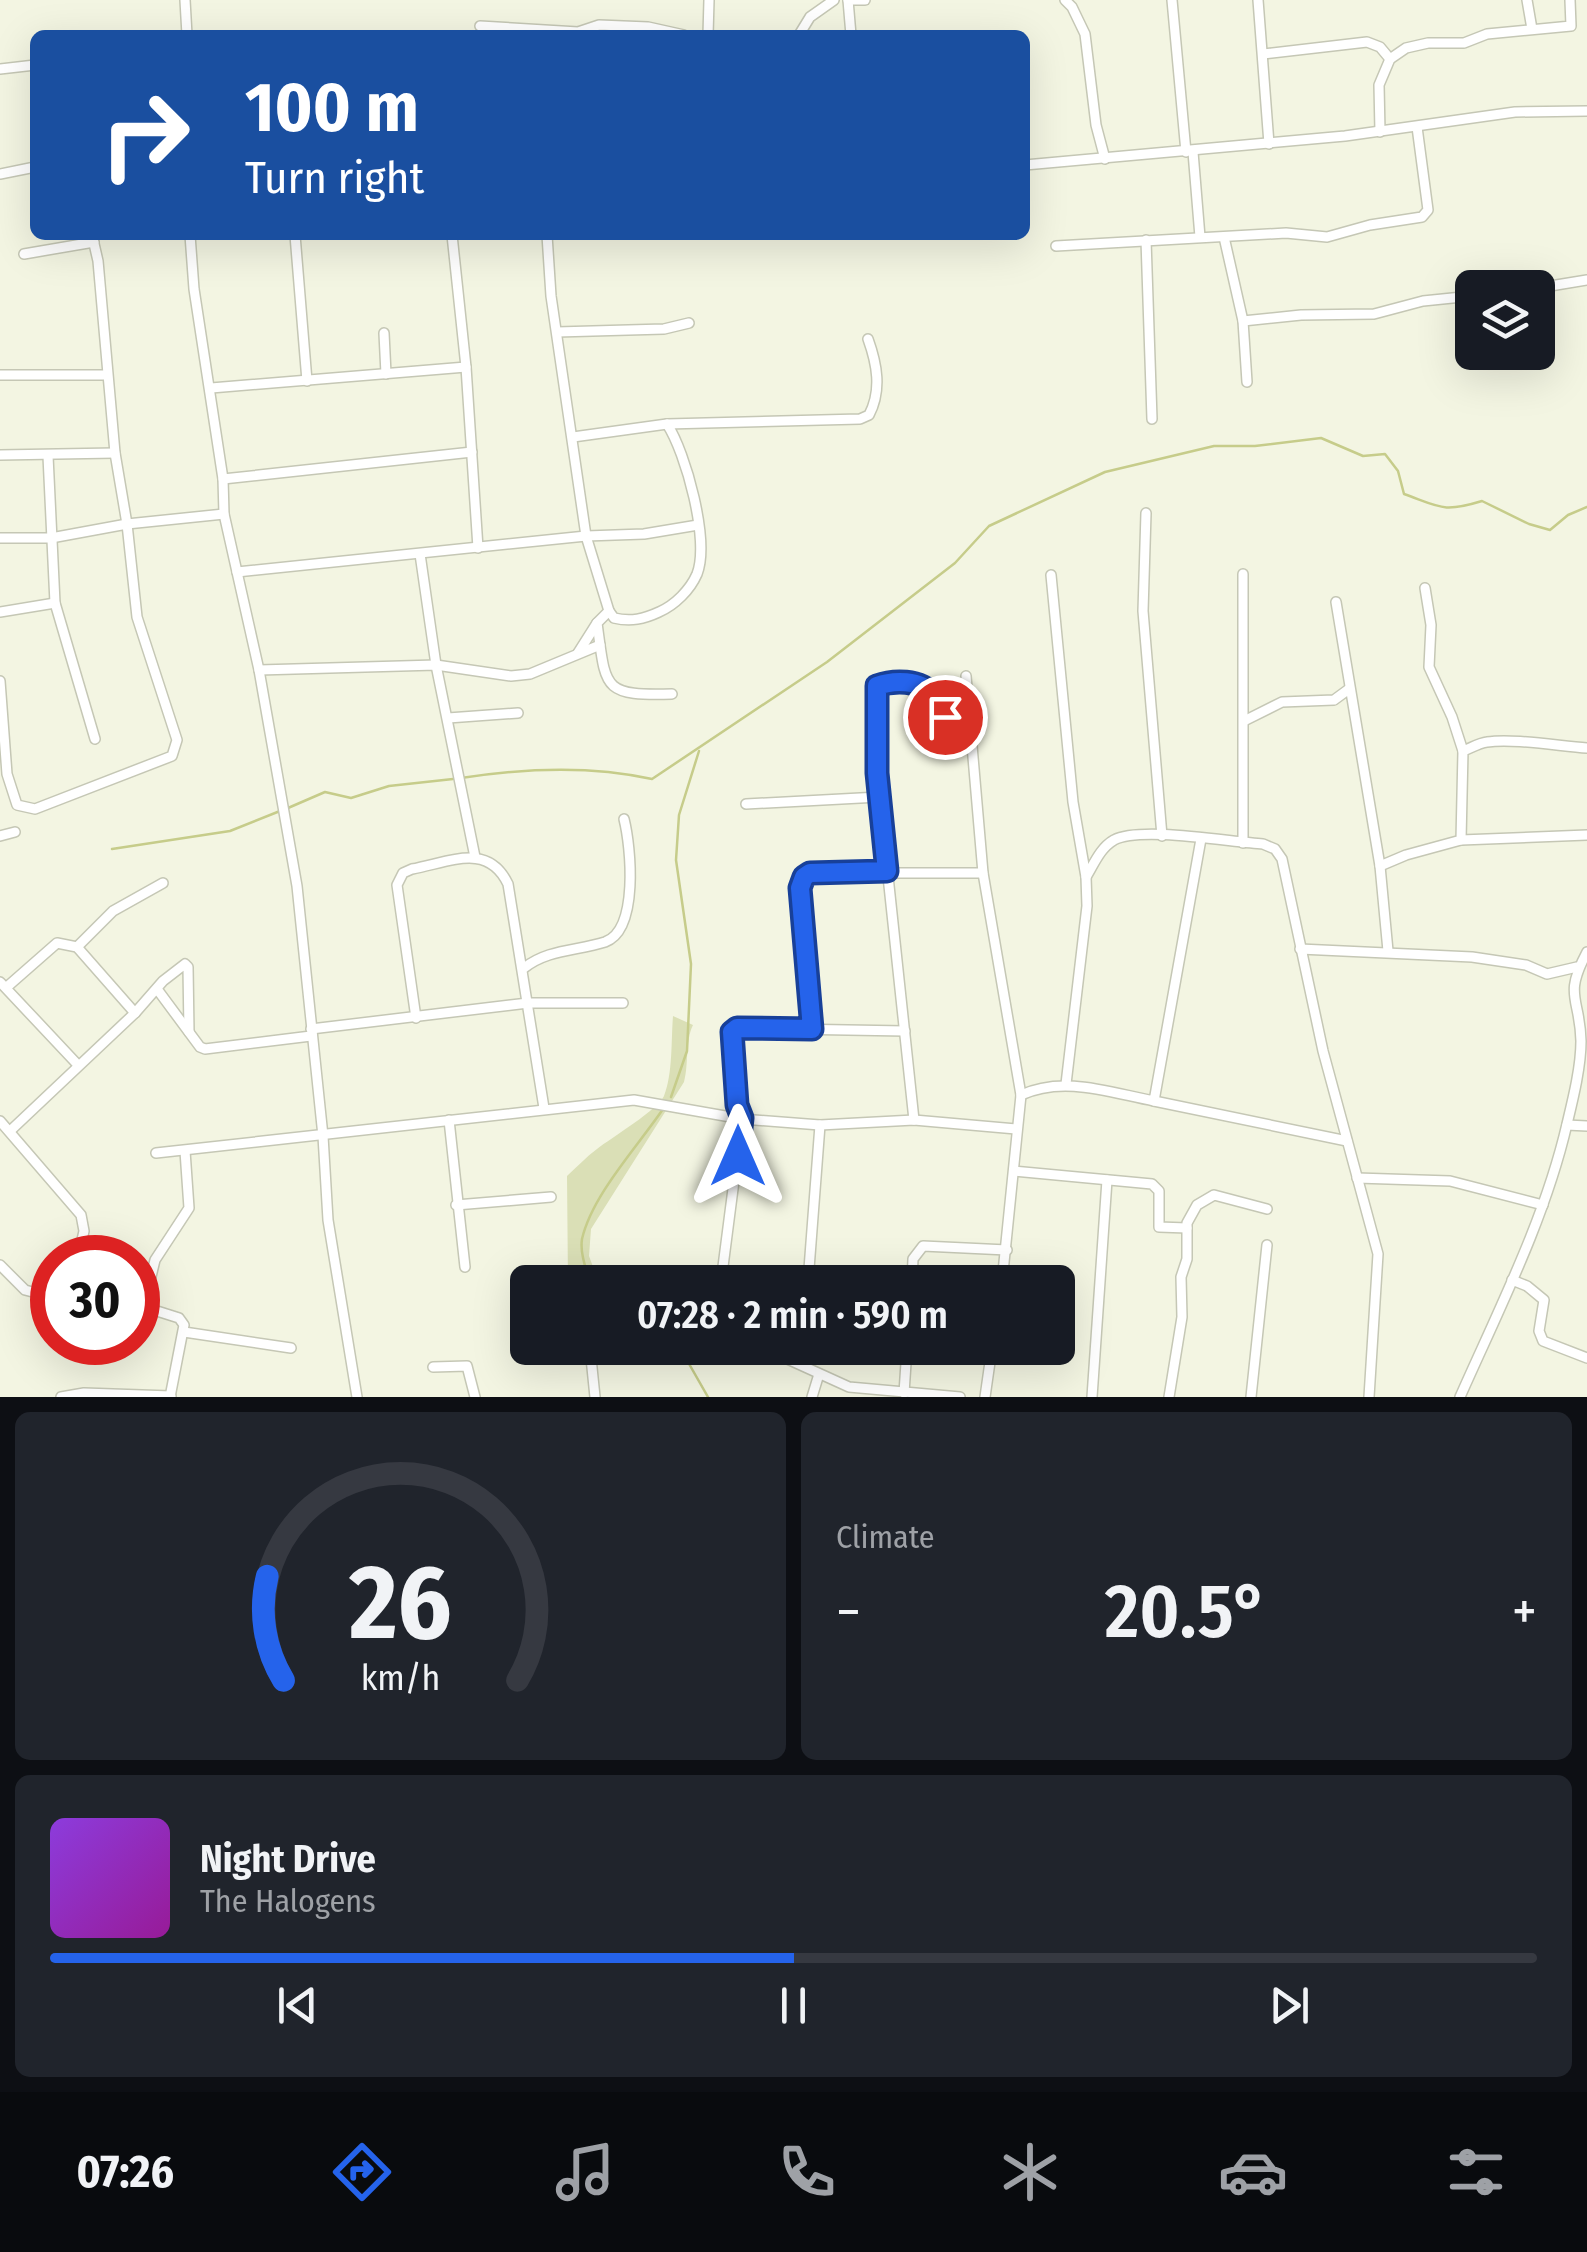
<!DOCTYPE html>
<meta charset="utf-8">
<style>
body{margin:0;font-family:"Fira Sans Condensed",sans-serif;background:#20242c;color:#f1f3f6;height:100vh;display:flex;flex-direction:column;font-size:38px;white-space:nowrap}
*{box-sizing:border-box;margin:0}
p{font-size:32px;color:#9ea1a6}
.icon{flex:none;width:55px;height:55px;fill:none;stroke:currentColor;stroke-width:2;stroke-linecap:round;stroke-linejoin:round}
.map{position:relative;height:1397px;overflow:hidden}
.details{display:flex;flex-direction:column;gap:15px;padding:15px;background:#0d0f14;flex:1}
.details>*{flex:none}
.guide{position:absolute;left:30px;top:30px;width:1000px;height:210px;border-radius:15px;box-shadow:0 10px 40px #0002;background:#1a4fa0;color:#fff;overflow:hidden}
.fabs{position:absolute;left:1455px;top:270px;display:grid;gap:20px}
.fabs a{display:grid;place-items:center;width:100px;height:100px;border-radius:15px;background:#171b24;box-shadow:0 10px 40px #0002;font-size:50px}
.speed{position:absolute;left:30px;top:1235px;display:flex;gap:20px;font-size:50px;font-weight:700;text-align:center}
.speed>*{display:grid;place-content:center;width:130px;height:130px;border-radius:50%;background:#171b24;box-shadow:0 10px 40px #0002;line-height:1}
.speed .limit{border:15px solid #d22;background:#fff;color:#111}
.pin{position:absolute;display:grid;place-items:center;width:85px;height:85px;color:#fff;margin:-42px;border:5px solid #fff;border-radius:50%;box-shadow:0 2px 10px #0007}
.me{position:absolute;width:110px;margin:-55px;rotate:0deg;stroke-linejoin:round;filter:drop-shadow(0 0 8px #0008)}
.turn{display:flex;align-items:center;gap:35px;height:210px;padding:0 50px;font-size:45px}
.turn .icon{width:130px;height:130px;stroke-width:2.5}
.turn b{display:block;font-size:70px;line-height:85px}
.big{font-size:75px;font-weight:600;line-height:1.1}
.details .tile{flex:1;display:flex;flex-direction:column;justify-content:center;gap:15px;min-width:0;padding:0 35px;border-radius:15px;background:#20242c}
.details .dial{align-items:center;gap:0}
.dial svg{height:260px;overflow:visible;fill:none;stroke:#363941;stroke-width:7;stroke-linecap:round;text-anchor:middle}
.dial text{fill:#f1f3f6;stroke:none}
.song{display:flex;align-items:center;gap:30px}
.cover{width:120px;height:120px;border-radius:15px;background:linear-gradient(135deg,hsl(270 70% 55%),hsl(300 70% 35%))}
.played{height:10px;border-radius:5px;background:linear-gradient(90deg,#2563eb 50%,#363941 50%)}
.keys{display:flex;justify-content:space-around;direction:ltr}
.heat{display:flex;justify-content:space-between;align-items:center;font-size:55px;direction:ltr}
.details .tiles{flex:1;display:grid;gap:15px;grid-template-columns:1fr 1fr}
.tile:last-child{grid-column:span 2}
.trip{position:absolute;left:510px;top:1265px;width:565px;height:100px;border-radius:15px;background:#171b24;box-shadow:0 10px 40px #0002;font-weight:600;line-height:100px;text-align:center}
.menu{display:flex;height:160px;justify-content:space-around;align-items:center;background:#090b0e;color:#9ea1a6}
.menu .icon{width:70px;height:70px}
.menu .on{color:#2563eb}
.menu b{font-size:45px;color:#f1f3f6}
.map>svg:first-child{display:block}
.green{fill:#dadfb6}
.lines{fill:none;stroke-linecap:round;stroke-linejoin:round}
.stream{stroke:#c6cc8a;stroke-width:2.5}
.minor-casing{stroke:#c5c7b5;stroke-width:12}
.minor{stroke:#fff;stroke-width:9}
.route-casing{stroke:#184099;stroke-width:25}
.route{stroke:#2563eb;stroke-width:18}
</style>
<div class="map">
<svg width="1587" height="1397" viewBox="0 0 1587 1397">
<rect width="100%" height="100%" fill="#f3f5e2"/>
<!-- green -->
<path class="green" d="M673,1016L693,1025C685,1041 689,1064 684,1082L591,1229L589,1256L596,1275L586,1282H568L567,1176C577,1167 586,1157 597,1149C611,1138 659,1109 664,1096C673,1073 671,1041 673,1016Z"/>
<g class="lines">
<!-- stream -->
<g class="stream">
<path d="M461,778C525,768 589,765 652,779L827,662L955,563L989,526L1105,472L1214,446H1255L1321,438L1363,456L1385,454L1398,471L1404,494C1440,507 1443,513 1482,501L1529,524L1550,530L1568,515L1587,507"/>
<polyline points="288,808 325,792 351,798 389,786 453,779"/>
<polyline points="112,849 230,831 280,811"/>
<polyline points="671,1097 687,1051 691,964 676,860 679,815 699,751"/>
<path d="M597,1282L589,1279C585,1266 580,1252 582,1239C592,1195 638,1146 663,1109"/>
<polyline points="680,1348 708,1397"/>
</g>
<!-- minor casing -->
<g class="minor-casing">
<g id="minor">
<polyline points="185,0 187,35"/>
<polyline points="848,0 851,35"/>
<polyline points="848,0 865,0"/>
<polyline points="1065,0 1072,7 1085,34 1096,125 1105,159"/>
<polyline points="1172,0 1186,152"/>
<polyline points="1258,0 1269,144"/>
<polyline points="1527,0 1532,29"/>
<polyline points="480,26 578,32 599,25 648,27 684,35"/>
<polyline points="708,35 709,0"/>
<polyline points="799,35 810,17 834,0"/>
<polyline points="1263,54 1367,42 1380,47 1390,59"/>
<polyline points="0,69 35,65"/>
<polyline points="1380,132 1379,85 1390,59 1406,48 1428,43 1464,43 1487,34 1571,26 1570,0"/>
<polyline points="1193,152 1200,237"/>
<polyline points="1025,165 1345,136 1515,112 1587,111"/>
<polyline points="0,174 35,167"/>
<polyline points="190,235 194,289 223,479 224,514 259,670 297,886 323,1136 328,1220 357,1397"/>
<polyline points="295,235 307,381"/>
<polyline points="452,235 466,367 478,548"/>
<path d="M547,235L551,296L586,536L609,611L597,623C606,689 602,696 672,694"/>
<polyline points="1224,237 1243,321 1247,382"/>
<polyline points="1146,240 1152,419"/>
<polyline points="1056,246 1286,233 1327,237 1370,225 1422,217 1428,210 1417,127"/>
<polyline points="24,254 94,242"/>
<polyline points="1538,288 1587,280"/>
<polyline points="1243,321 1301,315 1374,314 1423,301 1472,296"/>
<polyline points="557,332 664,329 689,323"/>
<polyline points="384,333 386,374"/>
<polyline points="0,375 106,375"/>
<polyline points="211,388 466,367"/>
<path d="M573,437L667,424L860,419L869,415C882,390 877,364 868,339"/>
<polyline points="0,455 115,453"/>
<polyline points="48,456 55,603 95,739"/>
<polyline points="223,479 472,452"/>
<polyline points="1146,513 1143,611 1162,836"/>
<polyline points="0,538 51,538 127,524 224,514"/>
<polyline points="420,554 436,665 475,857"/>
<polyline points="237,572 586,536 644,534 698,525"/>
<polyline points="1243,574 1243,843"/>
<polyline points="1051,575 1073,802 1086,877 1087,906 1066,1084"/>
<polyline points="1425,588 1431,625 1429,667 1452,717 1463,751"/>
<polyline points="1336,602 1380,866 1388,951"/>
<path d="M609,611L614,618C631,622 644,619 659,612C675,605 690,590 697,574C710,541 686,453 667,424"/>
<polyline points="0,612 55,603"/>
<polyline points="578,653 597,623"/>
<polyline points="259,670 436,665 511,676 530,674 600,645"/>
<polyline points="966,676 983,873 1021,1095 1002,1282"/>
<polyline points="0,681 7,774 17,805 35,809 172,756 177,740 137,617 127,524 115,453 98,261 92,235"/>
<polyline points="448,718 518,713"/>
<polyline points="1244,721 1282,702 1334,700 1349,689"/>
<polyline points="746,804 879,797"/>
<polyline points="0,836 15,832"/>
<polyline points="1461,840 1587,835"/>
<path d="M1380,866L1406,855L1461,840L1463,751C1471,748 1479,743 1487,742C1512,738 1559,746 1587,748"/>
<path d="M1086,877C1094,864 1100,848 1114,840C1141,826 1229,842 1263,844L1275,849L1282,859L1323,1051L1378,1254L1369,1397"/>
<polyline points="77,947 113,911 163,883"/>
<polyline points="1300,949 1472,957 1526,965 1547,974 1577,967"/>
<path d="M524,968C548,949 577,951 605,942C639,930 631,847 624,819"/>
<polyline points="0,982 78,1065"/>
<polyline points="8,986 57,943 77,947 135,1013"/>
<polyline points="157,989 200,1047 205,1049 311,1036"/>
<path d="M416,1018L397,885L403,873L412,869C450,862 488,842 508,884L544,1108"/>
<polyline points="311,1029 528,1003 623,1003"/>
<polyline points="812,1029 800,888 804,877 810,873 983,873"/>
<path d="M905,1031L737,1028C725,1041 735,1101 742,1119L820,1125L914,1120L1016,1129"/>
<path d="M1021,1095C1064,1075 1111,1093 1154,1101L1201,839"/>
<polyline points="1154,1101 1347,1141"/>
<polyline points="449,1120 465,1267"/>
<polyline points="914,1120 877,773 877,686 906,681 926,688 933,694 945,717 968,720"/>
<polyline points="0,1121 81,1215 84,1231 78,1258"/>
<polyline points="1567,1125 1587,1126"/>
<polyline points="10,1131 135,1013 163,981 185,964 188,967 189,1032"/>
<polyline points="156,1153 634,1100 742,1119 721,1282"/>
<polyline points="1014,1171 1152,1184 1159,1191 1159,1227 1187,1228"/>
<polyline points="1357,1178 1450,1181 1543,1205"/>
<polyline points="456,1205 551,1197"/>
<polyline points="0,1265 25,1290 52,1297"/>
<polyline points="1512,1280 1527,1286 1544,1300 1539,1331 1543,1341 1587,1358"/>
<polyline points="808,1282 820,1125"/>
<polyline points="912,1282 913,1259 923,1246 1007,1250"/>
<polyline points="138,1305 179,1318 184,1325 170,1397"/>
<polyline points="149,1306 149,1285 155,1260 189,1208 185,1151"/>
<polyline points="184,1332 291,1348"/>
<polyline points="590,1348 595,1397"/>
<polyline points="725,1348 783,1357 849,1387 960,1397"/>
<polyline points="801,1364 802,1348"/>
<polyline points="433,1367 467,1366 475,1397"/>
<polyline points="904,1393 907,1348"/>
<polyline points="61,1397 84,1393 171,1396"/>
<polyline points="812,1397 819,1374"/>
<polyline points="985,1397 992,1348"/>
<polyline points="1092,1397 1107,1180"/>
<polyline points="1169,1397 1182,1317 1181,1277 1187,1259 1187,1223 1197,1205 1214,1195 1267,1209"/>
<polyline points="1251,1397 1267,1245"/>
<path d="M1460,1397C1499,1309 1545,1219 1567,1124C1573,1099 1581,1067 1581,1041C1580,997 1563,997 1587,952"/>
</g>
</g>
<!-- minor -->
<use href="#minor" class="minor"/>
</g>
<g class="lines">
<!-- route casing -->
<g class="route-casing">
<path id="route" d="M738,1156L742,1118L737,1105L732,1032L737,1028L812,1029L800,888L804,877L810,873L887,871L877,773V686C893,680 920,679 933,695C939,702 939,710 945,717"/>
</g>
<!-- route -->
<use href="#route" class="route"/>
</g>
</svg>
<div class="fabs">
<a><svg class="icon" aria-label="layers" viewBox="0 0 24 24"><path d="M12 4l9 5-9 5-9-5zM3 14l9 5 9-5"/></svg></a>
</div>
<div class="speed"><div class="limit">30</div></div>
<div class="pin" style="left:945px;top:717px;background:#d93025"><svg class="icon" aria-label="arrive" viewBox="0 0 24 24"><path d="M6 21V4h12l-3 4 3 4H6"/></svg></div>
<svg class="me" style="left:738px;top:1156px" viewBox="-20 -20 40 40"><path d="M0-17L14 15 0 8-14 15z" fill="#2563eb" stroke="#fff" stroke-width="4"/></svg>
<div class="trip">07:28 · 2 min · 590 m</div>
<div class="guide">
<div class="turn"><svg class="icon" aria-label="right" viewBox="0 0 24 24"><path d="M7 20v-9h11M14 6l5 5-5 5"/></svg><div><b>100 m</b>Turn right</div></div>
</div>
</div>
<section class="details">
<div class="tiles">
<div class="tile dial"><svg viewBox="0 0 100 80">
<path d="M14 69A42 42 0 1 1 86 69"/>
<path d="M14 69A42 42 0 0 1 9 37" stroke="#2563eb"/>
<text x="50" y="56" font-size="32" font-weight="700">26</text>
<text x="50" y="72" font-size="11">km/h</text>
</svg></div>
<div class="tile"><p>Climate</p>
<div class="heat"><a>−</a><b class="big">20.5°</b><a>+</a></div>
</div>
<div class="tile">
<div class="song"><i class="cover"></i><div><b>Night Drive</b><p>The Halogens</p></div></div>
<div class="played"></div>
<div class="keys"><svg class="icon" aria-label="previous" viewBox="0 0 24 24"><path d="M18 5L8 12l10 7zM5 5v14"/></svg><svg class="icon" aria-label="pause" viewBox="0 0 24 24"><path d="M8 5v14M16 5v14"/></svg><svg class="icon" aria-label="next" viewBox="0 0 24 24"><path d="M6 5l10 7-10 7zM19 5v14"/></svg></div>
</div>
</div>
</section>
<nav class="menu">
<b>07:26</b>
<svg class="icon on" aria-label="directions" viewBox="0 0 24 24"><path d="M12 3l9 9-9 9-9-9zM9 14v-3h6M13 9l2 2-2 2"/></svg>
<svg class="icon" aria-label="music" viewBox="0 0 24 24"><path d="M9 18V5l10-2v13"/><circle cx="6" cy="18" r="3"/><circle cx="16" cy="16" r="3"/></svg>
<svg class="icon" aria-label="phone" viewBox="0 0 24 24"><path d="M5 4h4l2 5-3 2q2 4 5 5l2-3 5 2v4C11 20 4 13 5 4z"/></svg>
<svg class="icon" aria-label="climate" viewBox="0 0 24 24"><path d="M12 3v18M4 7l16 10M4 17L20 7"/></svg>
<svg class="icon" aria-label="car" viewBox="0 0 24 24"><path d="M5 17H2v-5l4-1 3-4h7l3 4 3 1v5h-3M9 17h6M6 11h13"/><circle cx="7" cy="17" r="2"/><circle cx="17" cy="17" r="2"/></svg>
<svg class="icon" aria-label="filters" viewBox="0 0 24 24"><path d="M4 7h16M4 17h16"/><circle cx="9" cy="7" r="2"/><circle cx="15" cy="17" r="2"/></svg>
</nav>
